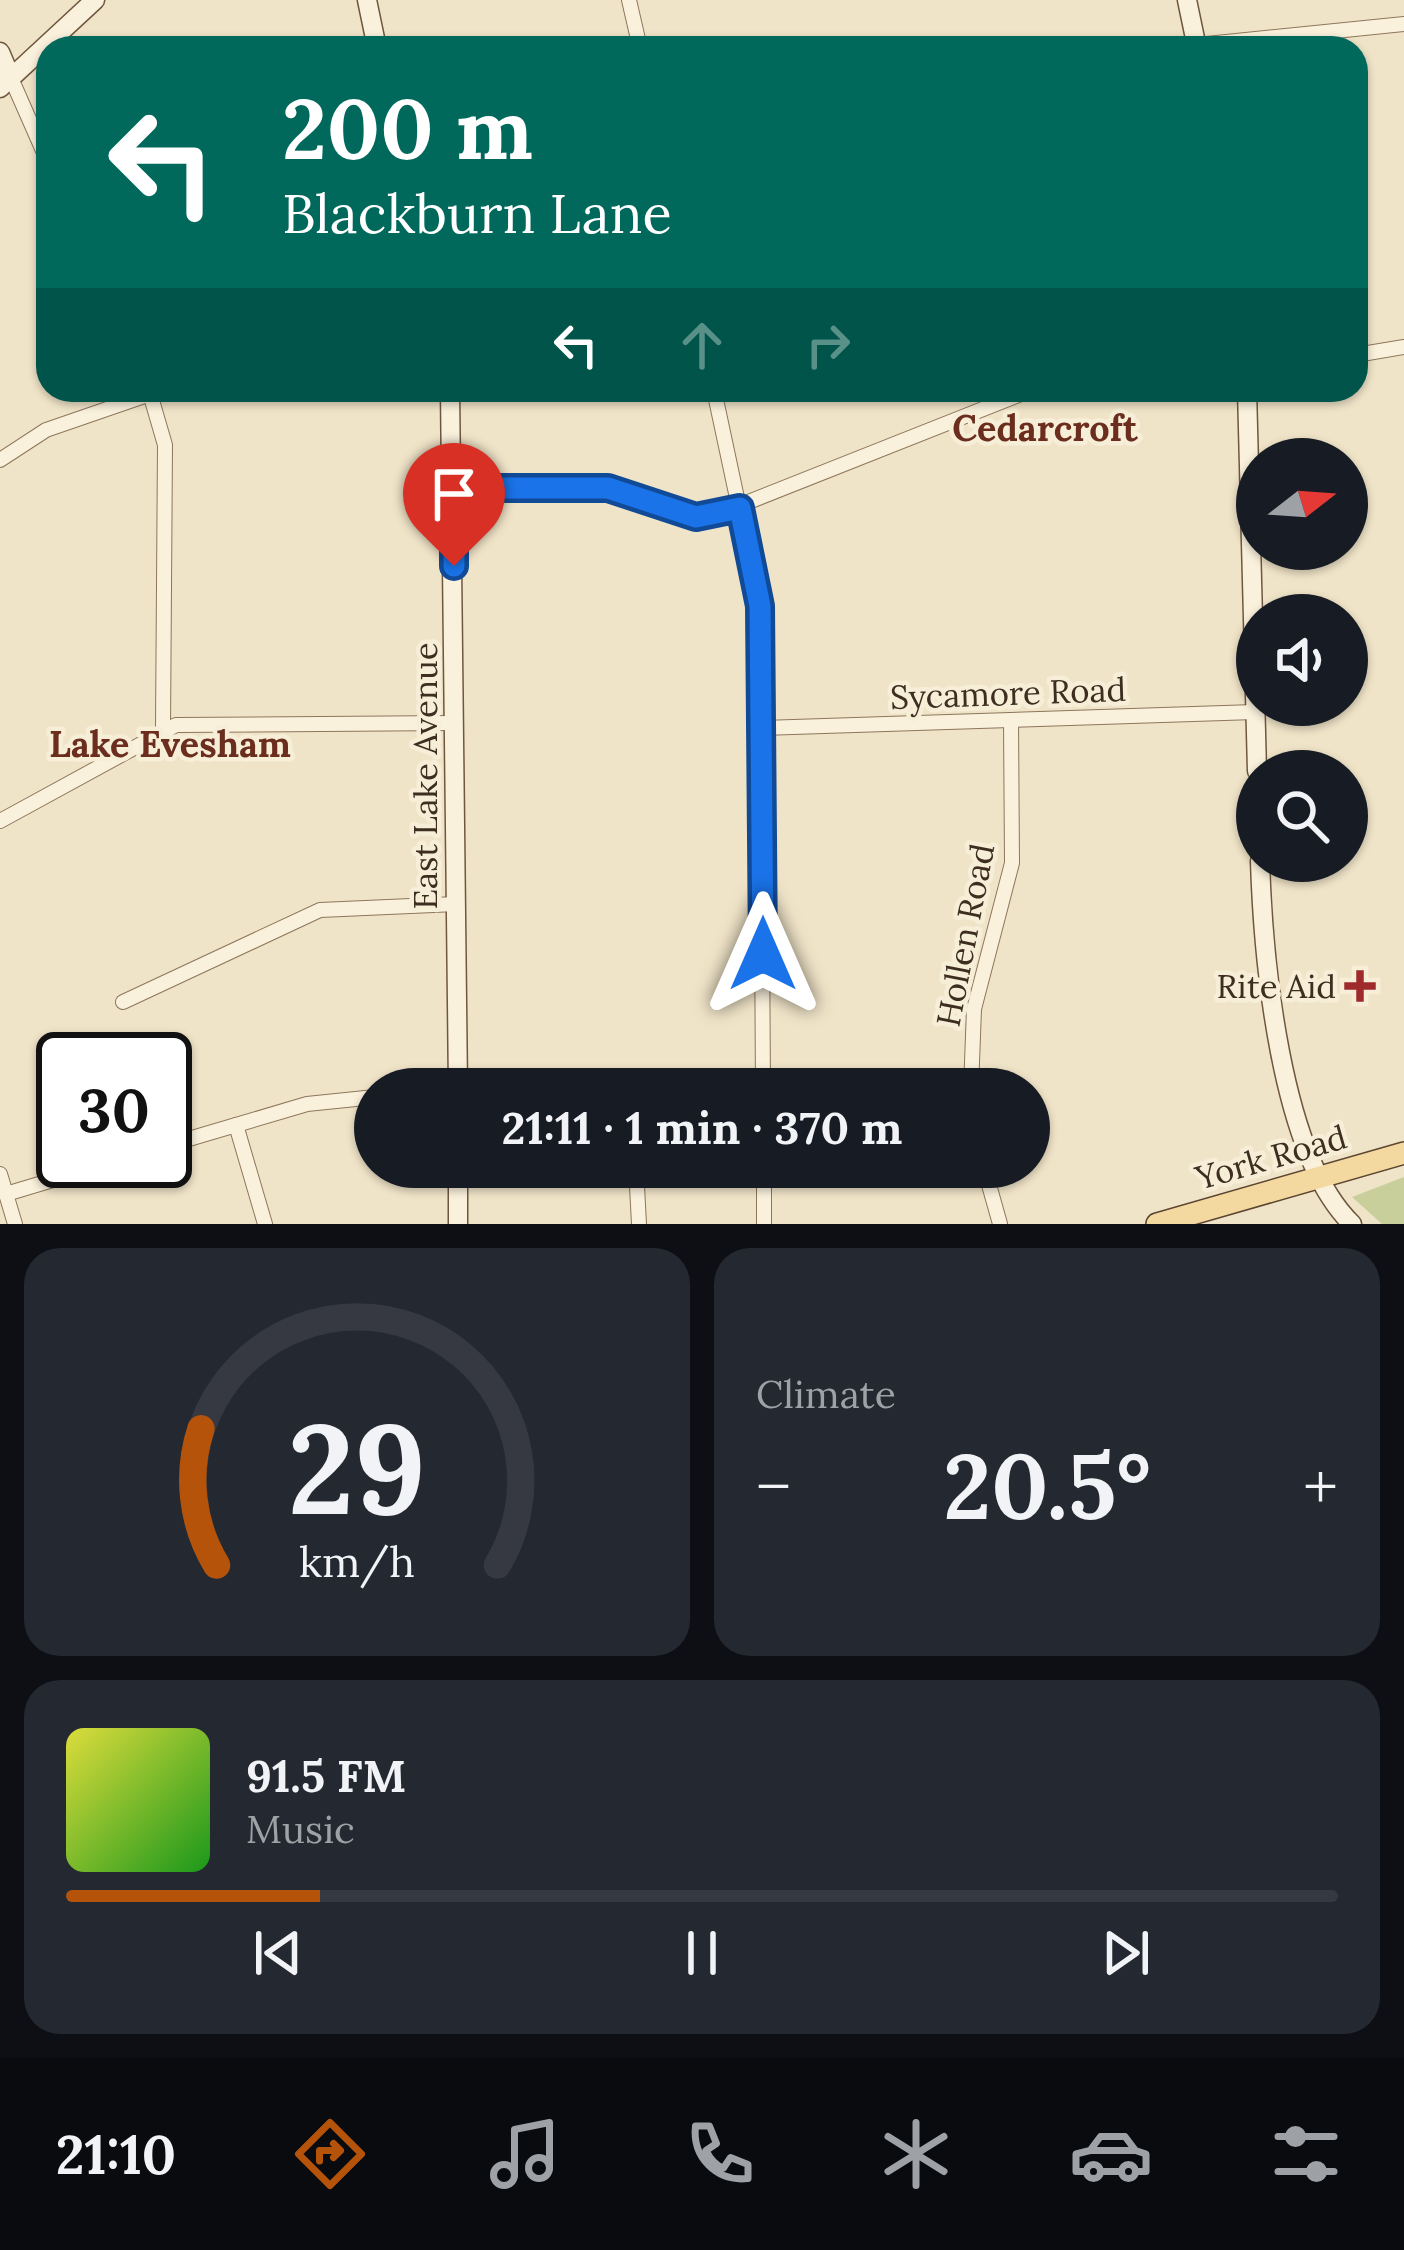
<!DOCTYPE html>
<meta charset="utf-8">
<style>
body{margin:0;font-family:Lora,serif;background:#242831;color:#f1f3f6;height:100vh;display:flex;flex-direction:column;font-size:45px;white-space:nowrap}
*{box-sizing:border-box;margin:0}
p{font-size:39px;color:#9ea1a6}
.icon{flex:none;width:66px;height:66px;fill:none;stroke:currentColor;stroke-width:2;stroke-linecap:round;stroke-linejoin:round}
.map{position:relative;height:1224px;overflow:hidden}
.details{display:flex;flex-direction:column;gap:24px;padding:24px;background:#0d0f14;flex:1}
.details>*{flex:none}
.top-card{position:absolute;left:36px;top:36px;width:1332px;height:366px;border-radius:36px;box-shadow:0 3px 9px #0004;background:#00695c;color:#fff;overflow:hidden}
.needle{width:78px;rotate:73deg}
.controls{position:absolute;left:1236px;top:438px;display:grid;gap:24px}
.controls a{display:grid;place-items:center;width:132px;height:132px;border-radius:50%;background:#171b24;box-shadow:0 3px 9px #0004;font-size:60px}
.speed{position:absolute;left:36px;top:1032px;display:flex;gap:24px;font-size:60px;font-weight:700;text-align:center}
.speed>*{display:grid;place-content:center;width:156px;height:156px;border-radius:50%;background:#171b24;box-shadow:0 3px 9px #0004;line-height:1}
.speed .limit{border:6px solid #111;border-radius:18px;background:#fff;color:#111}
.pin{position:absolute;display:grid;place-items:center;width:102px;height:102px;color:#fff;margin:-123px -51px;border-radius:50% 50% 50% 0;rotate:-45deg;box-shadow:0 0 12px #0007}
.pin .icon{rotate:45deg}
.me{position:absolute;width:132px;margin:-66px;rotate:0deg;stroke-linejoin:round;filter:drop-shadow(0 0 9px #0008)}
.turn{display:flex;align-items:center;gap:42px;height:252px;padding:0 48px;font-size:54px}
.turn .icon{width:156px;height:156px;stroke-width:2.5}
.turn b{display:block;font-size:84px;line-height:102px}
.lanes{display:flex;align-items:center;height:114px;padding:0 48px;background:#0003;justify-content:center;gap:60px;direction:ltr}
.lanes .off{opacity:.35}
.big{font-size:90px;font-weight:800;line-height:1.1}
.details .tile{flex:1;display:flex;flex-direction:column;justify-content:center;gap:18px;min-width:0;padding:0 42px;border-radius:36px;background:#242831}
.details .dial{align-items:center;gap:0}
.dial svg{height:312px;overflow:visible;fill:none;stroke:#363941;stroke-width:7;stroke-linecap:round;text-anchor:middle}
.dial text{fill:#f1f3f6;stroke:none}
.song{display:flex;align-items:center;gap:36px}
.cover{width:144px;height:144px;border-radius:18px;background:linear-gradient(135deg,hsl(60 70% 55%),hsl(120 70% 35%))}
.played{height:12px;border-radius:6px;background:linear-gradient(90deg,#b45309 20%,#363941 20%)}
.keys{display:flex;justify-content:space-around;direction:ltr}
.heat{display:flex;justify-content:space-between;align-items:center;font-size:66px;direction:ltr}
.details .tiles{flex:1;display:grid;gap:24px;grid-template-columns:1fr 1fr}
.tile:last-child{grid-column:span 2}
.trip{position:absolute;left:354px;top:1068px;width:696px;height:120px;border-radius:60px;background:#171b24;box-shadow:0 3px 9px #0004;font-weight:800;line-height:120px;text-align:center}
.menu{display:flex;height:192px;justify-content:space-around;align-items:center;background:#090b0e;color:#9ea1a6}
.menu .icon{width:84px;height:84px}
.menu .on{color:#b45309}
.menu b{font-size:54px;color:#f1f3f6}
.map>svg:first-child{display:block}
.green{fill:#c9cf9b}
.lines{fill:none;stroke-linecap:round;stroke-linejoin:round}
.street-casing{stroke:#8d765c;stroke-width:16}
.secondary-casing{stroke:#6f573f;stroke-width:21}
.primary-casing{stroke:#5b4430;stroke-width:24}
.street{stroke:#faf1dc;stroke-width:14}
.secondary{stroke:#faf1dc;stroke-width:18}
.primary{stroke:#f3d9a0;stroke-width:21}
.route-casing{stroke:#114b97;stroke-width:30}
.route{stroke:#1a73e8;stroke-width:21}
.poi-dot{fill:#9e2a2b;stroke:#f7eed8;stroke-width:4.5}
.labels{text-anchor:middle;stroke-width:9;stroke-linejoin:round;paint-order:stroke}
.street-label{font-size:33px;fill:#3d2e20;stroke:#f7eed8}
.poi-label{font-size:33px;fill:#3d2e20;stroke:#f7eed8;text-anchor:end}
.neighbourhood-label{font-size:36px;font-weight:bold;fill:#6b2e1e;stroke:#f7eed8}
</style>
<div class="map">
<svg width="1404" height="1224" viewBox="0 0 1404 1224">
<rect width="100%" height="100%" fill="#f0e4c8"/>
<!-- green -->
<polygon class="green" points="1404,1177 1404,1224 1382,1224 1352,1197"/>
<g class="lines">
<!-- street casing -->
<g class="street-casing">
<g id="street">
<polyline points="629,0 640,48"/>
<polyline points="1197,45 1404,24"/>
<polyline points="11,78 48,162"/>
<polyline points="1356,355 1404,347"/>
<polyline points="149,390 165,445 163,728"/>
<polyline points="714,390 760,606 763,1089"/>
<polyline points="0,460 46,430 162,390"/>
<polyline points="454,488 608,489 679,515 713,516 1031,390"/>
<polyline points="762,728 1255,712"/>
<polyline points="0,821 176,725 455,723"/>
<polyline points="123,1002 320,910 456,904"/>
<polyline points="971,1089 974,1009 1012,863 1011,720"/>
<polyline points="236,1125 265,1224"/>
<polyline points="165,1146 307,1104 375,1097"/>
<polyline points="636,1167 639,1224"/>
<polyline points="764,1167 764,1224"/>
<polyline points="984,1167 1000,1224"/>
<polyline points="0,1174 15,1224"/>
<polyline points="6,1194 116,1161"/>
</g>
</g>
<!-- secondary casing -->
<g class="secondary-casing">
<g id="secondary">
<polyline points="367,0 377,48"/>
<polyline points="1187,0 1197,48"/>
<polyline points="0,52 11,78"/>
<polyline points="0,88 95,0"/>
<polyline points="450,390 458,1089"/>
<polyline points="1247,390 1257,771"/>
<path d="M1260,861C1263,957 1280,1155 1352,1224"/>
<polyline points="458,1167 458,1224"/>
</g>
</g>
<!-- primary casing -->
<g class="primary-casing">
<polyline id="primary" points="1157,1224 1404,1153"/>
</g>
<!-- street -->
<use href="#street" class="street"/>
<!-- secondary -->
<use href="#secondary" class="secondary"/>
<!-- primary -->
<use href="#primary" class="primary"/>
</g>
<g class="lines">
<!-- route casing -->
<g class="route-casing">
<polyline id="route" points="454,566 454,488 608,488 696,517 740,508 760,606 763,954"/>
</g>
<!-- route -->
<use href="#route" class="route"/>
</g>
<!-- markers -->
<path class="poi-dot" d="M1354 968h12v12h12v12h-12v12h-12v-12h-12v-12h12z"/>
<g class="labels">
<!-- street labels -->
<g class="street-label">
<text transform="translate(1008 693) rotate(-2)" y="12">Sycamore Road</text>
<text transform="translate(425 776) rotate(-90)" y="12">East Lake Avenue</text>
<text transform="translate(965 935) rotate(-79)" y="12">Hollen Road</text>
<text transform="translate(1271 1157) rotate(-16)" y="12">York Road</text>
</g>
<!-- poi labels -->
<g class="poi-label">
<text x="1336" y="998">Rite Aid</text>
</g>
<!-- neighbourhood labels -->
<g class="neighbourhood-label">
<text x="1045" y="441">Cedarcroft</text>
<text x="170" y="757">Lake Evesham</text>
</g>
</g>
</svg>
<div class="controls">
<a><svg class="needle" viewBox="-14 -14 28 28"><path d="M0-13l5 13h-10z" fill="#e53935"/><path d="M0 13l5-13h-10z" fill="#9ea1a6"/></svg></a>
<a><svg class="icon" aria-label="sound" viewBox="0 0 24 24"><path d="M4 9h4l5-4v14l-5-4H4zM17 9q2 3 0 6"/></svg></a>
<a><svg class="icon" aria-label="search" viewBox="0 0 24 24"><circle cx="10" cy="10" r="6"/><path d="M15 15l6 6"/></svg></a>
</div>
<div class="speed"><div class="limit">30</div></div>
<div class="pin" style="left:454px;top:566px;background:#d93025"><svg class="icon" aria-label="arrive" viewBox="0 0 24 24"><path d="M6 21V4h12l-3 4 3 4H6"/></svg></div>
<svg class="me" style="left:763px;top:954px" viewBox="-20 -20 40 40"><path d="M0-17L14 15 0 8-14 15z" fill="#1a73e8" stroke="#fff" stroke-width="4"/></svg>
<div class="trip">21:11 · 1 min · 370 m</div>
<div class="top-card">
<div class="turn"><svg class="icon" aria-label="left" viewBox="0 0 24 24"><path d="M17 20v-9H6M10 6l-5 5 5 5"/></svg><div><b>200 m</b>Blackburn Lane</div></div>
<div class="lanes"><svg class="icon" aria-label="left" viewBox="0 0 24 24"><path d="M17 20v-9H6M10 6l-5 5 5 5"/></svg><svg class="icon off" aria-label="ahead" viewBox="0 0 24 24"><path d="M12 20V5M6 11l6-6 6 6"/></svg><svg class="icon off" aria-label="right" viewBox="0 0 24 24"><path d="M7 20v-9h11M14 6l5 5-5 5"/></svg></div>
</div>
</div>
<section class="details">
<div class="tiles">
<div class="tile dial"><svg viewBox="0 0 100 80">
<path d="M14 69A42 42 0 1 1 86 69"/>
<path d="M14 69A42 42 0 0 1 10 34" stroke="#b45309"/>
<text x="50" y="56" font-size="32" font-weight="700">29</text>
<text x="50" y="72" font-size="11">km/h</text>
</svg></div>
<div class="tile"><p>Climate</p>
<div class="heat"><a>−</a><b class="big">20.5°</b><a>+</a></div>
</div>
<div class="tile">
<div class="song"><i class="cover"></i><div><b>91.5 FM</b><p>Music</p></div></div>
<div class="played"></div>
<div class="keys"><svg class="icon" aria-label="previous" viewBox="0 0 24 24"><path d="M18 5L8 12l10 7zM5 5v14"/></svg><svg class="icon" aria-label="pause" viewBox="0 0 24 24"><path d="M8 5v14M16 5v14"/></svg><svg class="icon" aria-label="next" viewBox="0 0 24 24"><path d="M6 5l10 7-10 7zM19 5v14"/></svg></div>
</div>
</div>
</section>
<nav class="menu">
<b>21:10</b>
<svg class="icon on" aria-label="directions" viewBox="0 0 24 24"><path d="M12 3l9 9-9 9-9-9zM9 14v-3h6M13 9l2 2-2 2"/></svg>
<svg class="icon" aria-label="music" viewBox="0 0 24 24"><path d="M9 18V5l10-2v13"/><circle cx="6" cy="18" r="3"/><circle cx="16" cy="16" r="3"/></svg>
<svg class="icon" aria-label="phone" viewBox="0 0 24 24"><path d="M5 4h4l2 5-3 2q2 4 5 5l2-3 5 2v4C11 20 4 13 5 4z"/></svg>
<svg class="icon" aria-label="climate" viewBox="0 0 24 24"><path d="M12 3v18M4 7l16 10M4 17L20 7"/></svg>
<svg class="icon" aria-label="car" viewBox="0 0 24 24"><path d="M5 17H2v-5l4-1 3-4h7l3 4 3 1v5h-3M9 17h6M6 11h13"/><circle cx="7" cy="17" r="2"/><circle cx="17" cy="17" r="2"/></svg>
<svg class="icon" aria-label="filters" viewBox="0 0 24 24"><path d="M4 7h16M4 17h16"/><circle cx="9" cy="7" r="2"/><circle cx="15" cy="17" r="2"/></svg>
</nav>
